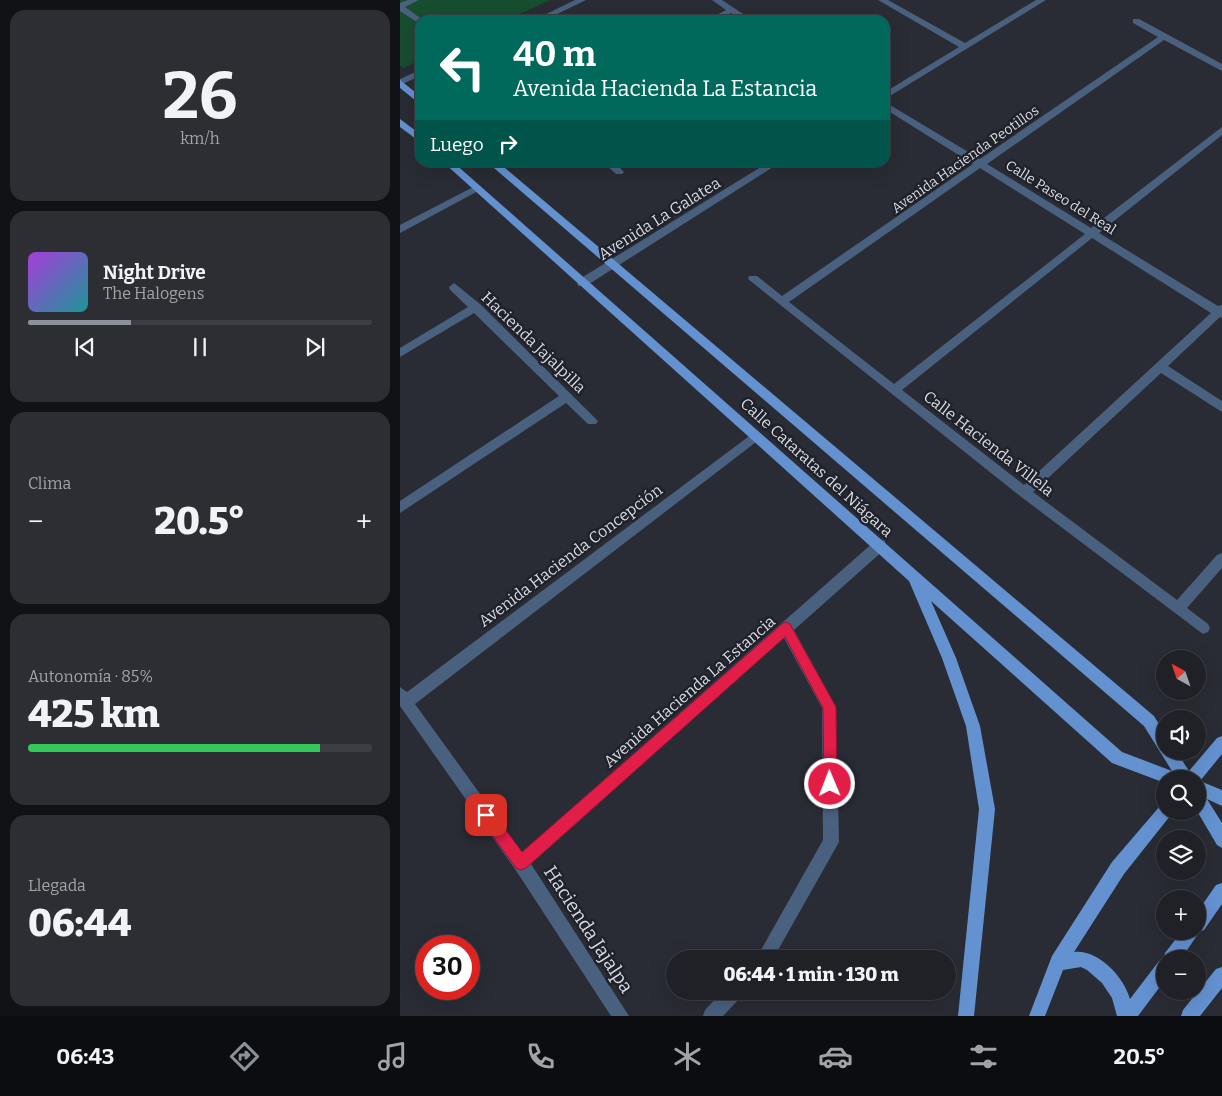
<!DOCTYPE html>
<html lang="es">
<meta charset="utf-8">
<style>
body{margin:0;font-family:Bitter,serif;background:#2c2e33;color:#f1f3f6;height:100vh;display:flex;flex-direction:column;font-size:19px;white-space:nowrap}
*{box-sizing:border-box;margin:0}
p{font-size:16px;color:#a1a3a7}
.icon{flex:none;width:28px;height:28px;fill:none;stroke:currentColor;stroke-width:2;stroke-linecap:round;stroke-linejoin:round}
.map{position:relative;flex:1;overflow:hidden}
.side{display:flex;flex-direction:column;gap:10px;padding:10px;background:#111215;width:400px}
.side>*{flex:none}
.guide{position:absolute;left:15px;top:15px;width:475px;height:152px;border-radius:15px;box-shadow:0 5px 20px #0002,0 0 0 1px #3c3e44;background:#00695c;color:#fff;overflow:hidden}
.needle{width:32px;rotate:320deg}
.tools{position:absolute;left:756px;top:650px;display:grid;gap:10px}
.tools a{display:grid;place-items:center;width:50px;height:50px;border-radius:50%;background:#1f2127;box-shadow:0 5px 20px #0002,0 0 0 1px #3c3e44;font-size:25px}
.speed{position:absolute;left:15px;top:935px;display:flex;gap:10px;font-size:25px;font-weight:700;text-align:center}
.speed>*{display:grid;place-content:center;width:65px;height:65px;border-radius:50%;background:#1f2127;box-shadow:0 5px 20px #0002,0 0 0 1px #3c3e44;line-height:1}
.speed .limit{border:8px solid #d22;background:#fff;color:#111}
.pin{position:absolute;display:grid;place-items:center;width:42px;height:42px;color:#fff;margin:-21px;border-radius:10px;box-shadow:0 2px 8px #0006}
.me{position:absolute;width:55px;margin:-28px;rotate:359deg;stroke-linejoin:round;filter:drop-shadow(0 0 4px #0008)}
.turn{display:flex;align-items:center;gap:18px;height:105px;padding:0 15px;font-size:22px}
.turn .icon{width:65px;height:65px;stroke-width:2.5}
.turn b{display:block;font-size:35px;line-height:42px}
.then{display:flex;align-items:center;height:48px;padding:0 15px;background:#0003;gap:10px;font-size:19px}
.big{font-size:38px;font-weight:800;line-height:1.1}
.side .widget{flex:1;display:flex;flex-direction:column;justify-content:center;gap:8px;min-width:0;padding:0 18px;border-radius:15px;background:#2c2e33}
.side .dial{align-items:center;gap:0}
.dial b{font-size:65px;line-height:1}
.song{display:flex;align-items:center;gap:15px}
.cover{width:60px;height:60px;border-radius:8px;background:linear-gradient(135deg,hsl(280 70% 55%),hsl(180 70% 35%))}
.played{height:5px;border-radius:2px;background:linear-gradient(90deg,#8c9099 30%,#3c3e44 30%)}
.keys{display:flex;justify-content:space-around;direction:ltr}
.heat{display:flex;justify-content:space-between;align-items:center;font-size:28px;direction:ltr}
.charge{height:8px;border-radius:4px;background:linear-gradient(90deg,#34c759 85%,#3c3e44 0)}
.trip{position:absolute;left:266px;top:950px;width:290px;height:50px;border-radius:25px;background:#1f2127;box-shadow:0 5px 20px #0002,0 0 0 1px #3c3e44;font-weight:800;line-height:50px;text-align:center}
.menu{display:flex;height:80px;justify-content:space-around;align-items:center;background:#0c0d10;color:#a1a3a7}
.menu .icon{width:35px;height:35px}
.menu .current{color:#8c9099}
.menu b{font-size:22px;color:#f1f3f6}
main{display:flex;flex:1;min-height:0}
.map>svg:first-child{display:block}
.green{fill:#164e2f}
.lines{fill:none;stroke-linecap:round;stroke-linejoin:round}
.minor{fill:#4a607f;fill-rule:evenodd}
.major{fill:#6492d1;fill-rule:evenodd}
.route{fill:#e11d48;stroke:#92132f}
.labels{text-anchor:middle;stroke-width:5;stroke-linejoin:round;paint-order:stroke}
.far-street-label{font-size:14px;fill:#d8dae0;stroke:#1f222a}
.street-label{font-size:16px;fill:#d8dae0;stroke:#1f222a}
.near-street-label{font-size:19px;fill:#d8dae0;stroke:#1f222a}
</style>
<main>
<section class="side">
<div class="widget dial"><b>26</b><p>km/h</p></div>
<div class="widget">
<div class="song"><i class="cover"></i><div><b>Night Drive</b><p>The Halogens</p></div></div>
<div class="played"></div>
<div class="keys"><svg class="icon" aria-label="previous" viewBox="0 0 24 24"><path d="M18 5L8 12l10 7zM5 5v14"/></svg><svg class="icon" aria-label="pause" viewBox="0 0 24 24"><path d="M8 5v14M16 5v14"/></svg><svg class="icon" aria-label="next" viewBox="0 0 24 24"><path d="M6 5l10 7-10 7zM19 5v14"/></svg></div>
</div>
<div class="widget"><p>Clima</p>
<div class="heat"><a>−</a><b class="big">20.5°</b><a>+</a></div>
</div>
<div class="widget"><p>Autonomía · 85%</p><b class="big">425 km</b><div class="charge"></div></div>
<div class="widget"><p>Llegada</p><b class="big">06:44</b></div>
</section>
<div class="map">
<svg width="822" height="1016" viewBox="0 0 822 1016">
<rect width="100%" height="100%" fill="#292c34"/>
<!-- green -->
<polygon class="green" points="0,0 150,0 107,20 20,20 20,60 3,68 0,65"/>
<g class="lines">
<!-- minor -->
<g class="minor">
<polygon points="8,0 19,0 5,7 23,20 20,20 20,24 0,11 0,3"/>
<polygon points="175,0 186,0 145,20 134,20"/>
<polygon points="312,0 322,0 352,20 342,20 331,13 317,20 307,20 326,10"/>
<polygon points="478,0 488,0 565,43 636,0 646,0 485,99 485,92 559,47"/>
<path d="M733,19H739L822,64V71L764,40L587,164L691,228L822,127V135L699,233L818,306L822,305V318L820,317L768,366L822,401V412L761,373L633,492L777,600L817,555L822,553V568L787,608L808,624L810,628L808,632L803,634L620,496L348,279L349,276H357L382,296L573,164L485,109V102L580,159L758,37L733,23ZM580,168L685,234L494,384L389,302ZM692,238L811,313L624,485L502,390Z"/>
<polygon points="20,70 20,76 0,85 0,79"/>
<polygon points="203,162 214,162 224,172 222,174 216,174"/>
<polygon points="369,162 381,162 186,286 178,286 177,283 178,280"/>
<polygon points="77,185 82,188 80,190 0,233 0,225"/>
<polygon points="54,283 80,304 198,421 196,424 188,424 166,403 0,513 0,501 159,396 74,313 0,357 0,348 68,307 50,290 49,287"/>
<polygon points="356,431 360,433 362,436 360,439 15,704 122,852 475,541 480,539 485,541 486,545 485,549 394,630 436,707 439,842 373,959 356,959 423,840 422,708 384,638 131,864 229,1016 211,1016 115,869 0,706 0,687 7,692"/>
<polygon points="323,991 343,991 341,997 323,1016 303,1016 305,1010"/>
</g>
<!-- major -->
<g class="major">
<polygon points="0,80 20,96 20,104 0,88"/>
<polygon points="0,119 20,134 20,142 0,127"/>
<polygon points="43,162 53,162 722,752 772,771 744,726 87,162 98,162 754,716 765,734 765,751 776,751 789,771 817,738 822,736 822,754 800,781 822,790 822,806 807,799 822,823 822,848 817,845 797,811 798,779 765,779 765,783 712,763 531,601 556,658 580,726 595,809 574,1016 558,1016 579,809 566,726 542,658 509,581"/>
<path d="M765,803V811H772L770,816L724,874L674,952C698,949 724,977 730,999L759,961L763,960L765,953L782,931H798V911L816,885L822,883V904L804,930L800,931L781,959H765V980L738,1016H717L712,998L702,983L687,970L681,967L663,970L645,1016H629L652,956L712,862L760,806Z"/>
<polygon points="822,967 822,988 800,1016 781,1016 783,1010 816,969"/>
</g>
</g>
<!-- route -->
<polygon class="route" points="386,622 390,624 436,707 437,784 435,789 430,791 426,789 424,784 423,708 385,637 126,868 121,870 116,868 81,820 79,815 81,810 86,808 91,810 122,852 382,624"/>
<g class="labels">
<!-- far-street labels -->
<g class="far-street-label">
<text transform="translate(565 159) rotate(-35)" y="5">Avenida Hacienda Peotillos</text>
<text transform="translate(661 197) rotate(32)" y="5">Calle Paseo del Real</text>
</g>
<!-- street labels -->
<g class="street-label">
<text transform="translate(259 218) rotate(-32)" y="6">Avenida La Galatea</text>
<text transform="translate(134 342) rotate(44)" y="6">Hacienda Jajalpilla</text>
<text transform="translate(589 443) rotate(38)" y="6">Calle Hacienda Villela</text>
<text transform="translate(417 467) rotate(42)" y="6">Calle Cataratas del Niágara</text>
<text transform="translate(170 555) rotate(-37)" y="6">Avenida Hacienda Concepción</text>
<text transform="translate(289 691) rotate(-41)" y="6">Avenida Hacienda La Estancia</text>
</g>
<!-- near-street labels -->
<g class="near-street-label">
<text transform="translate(189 929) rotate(57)" y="7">Hacienda Jajalpa</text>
</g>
</g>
</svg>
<div class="tools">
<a><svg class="needle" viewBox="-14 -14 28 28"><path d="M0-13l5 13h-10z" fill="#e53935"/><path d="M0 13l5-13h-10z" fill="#a1a3a7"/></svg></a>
<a><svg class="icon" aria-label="sound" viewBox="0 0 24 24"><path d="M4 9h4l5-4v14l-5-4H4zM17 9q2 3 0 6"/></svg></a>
<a><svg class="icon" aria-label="search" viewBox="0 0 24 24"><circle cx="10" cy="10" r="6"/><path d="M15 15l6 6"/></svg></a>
<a><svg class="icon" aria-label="layers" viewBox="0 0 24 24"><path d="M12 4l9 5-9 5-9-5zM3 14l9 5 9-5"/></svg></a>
<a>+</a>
<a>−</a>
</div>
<div class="speed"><div class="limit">30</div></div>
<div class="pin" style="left:86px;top:815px;background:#d93025"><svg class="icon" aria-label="arrive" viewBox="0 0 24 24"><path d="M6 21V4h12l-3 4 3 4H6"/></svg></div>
<svg class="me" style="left:430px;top:784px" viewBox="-20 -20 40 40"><circle r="17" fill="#e11d48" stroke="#fff" stroke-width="3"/><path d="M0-11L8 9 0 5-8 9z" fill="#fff"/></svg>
<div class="trip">06:44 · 1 min · 130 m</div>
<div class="guide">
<div class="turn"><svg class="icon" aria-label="left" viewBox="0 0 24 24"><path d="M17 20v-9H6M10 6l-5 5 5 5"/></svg><div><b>40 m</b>Avenida Hacienda La Estancia</div></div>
<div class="then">Luego<svg class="icon" aria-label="right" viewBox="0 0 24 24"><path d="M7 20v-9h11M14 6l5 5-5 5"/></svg></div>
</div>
</div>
</main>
<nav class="menu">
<b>06:43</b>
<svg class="icon current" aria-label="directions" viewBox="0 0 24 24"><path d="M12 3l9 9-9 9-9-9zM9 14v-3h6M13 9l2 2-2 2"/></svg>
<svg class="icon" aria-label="music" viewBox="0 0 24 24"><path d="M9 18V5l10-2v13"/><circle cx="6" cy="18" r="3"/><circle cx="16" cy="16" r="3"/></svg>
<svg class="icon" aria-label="phone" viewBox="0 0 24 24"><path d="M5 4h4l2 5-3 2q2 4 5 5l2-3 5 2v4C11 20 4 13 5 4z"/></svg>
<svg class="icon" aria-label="climate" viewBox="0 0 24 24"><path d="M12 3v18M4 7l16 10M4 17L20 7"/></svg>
<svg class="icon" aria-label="car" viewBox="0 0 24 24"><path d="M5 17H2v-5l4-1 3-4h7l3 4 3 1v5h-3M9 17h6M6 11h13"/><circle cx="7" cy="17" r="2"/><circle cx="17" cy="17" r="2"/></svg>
<svg class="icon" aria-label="filters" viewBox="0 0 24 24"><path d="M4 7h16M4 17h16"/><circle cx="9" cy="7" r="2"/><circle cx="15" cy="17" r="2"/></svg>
<b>20.5°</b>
</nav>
